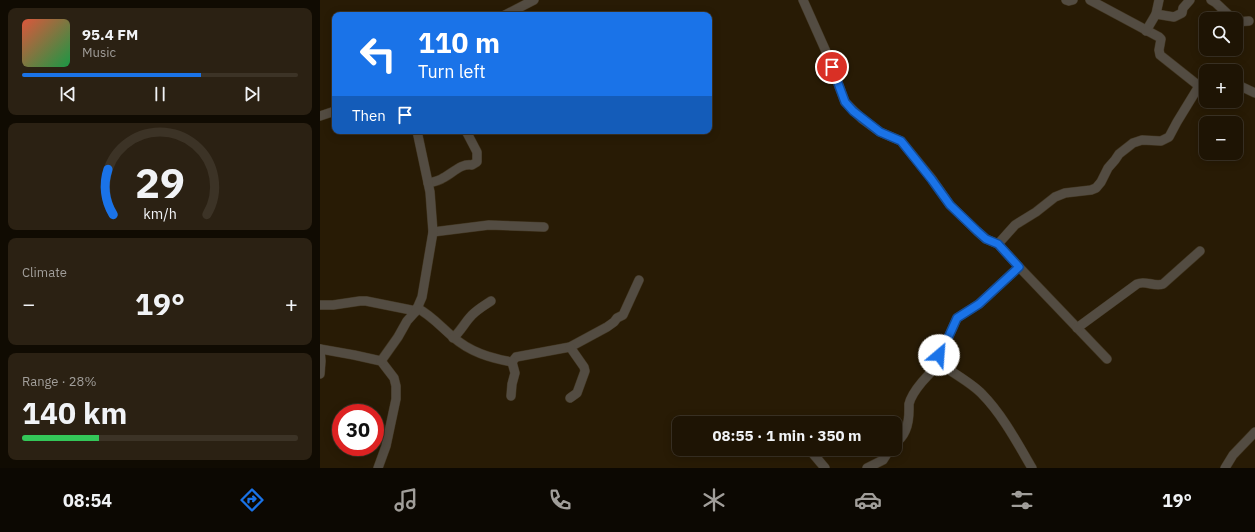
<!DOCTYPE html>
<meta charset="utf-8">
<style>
body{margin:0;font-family:"IBM Plex Sans",sans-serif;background:#2b2113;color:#f1f3f6;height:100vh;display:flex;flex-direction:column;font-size:15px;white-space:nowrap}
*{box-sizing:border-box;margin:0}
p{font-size:13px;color:#a19e9a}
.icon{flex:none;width:22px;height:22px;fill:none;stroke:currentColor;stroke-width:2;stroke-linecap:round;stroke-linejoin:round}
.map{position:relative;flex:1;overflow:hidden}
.side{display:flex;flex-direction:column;gap:8px;padding:8px;background:#100b02;width:320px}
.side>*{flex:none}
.banner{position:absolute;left:12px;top:12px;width:380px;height:122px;border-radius:8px;box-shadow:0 2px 10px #0003,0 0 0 1px #3c3326;background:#1a73e8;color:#fff;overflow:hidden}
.fabs{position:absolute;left:879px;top:12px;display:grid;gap:8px}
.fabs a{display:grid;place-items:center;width:44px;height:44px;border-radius:8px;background:#1e1404;box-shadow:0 2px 10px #0003,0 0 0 1px #3c3326;font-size:20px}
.speed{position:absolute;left:12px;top:404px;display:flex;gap:8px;font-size:20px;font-weight:700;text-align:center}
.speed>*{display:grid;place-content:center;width:52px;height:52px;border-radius:50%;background:#1e1404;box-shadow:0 2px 10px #0003,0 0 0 1px #3c3326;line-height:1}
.speed .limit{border:6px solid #d22;background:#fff;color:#111}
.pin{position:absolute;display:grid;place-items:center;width:34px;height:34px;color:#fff;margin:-17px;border:2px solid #fff;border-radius:50%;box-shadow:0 1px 4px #0007}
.me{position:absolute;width:44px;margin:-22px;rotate:27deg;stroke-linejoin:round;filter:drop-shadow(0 0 3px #0008)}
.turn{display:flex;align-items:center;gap:14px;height:84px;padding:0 20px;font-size:18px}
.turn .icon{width:52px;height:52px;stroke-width:2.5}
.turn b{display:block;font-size:28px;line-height:34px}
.then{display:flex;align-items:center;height:38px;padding:0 20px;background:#0003;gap:8px;font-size:15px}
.big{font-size:30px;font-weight:700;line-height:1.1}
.side .tile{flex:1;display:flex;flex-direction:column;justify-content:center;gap:6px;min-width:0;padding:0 14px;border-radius:8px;background:#2b2113}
.side .dial{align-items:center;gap:0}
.dial svg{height:104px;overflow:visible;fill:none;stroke:#3c3326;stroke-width:7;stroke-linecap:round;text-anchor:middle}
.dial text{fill:#f1f3f6;stroke:none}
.song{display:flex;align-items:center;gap:12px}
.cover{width:48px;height:48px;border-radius:6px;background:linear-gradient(135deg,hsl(10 70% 55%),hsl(140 70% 35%))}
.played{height:4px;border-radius:2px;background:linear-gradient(90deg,#1a73e8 65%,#3c3326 65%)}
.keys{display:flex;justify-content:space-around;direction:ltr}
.heat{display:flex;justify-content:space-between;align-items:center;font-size:22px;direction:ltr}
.charge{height:6px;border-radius:3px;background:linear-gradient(90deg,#34c759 28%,#3c3326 0)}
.trip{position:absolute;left:352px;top:416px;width:230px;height:40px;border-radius:8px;background:#1e1404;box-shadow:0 2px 10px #0003,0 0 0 1px #3c3326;font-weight:700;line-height:40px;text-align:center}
.tab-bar{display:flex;height:64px;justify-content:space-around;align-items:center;background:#0c0802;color:#a19e9a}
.tab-bar .icon{width:28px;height:28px}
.tab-bar .current{color:#1a73e8}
.tab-bar b{font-size:18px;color:#f1f3f6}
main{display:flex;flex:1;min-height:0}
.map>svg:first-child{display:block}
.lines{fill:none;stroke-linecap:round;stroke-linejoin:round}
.minor-casing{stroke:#413520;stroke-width:10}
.minor{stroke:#534c42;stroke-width:9}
.route-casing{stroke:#114b97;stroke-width:10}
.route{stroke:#1a73e8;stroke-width:7}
</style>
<main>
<section class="side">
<div class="tile">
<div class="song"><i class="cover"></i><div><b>95.4 FM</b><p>Music</p></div></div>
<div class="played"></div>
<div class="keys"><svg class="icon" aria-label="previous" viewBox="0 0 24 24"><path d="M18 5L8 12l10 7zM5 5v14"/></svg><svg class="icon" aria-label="pause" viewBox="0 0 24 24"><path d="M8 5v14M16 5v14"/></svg><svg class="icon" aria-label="next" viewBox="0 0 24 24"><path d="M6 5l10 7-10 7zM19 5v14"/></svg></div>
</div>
<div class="tile dial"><svg viewBox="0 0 100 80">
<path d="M14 69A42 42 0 1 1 86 69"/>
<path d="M14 69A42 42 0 0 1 10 34" stroke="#1a73e8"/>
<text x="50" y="56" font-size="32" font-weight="700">29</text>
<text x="50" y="72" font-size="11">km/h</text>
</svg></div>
<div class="tile"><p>Climate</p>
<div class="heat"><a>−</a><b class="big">19°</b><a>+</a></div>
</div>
<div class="tile"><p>Range · 28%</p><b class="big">140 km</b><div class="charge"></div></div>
</section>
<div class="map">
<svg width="935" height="468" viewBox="0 0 935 468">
<rect width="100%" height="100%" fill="#281b05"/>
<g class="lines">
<!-- minor casing -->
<g class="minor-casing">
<g id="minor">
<path d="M483,0L508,56L525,102L542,119L560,132L581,141L612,179L630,205L657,231L666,239L678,244L699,267L659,304L637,318L628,338L621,348L619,355L620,364C610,372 592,391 589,404C589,406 589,408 589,410C589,423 586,436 575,443"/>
<polyline points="746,0 749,1 753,0"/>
<polyline points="770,0 839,37 841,39 839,50 840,55 879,86"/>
<polyline points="891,0 896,3 913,19"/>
<polyline points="836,14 839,0"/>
<polyline points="185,15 214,0"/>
<polyline points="916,22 929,21"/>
<polyline points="826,31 836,14 854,17 862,13 863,8 870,0"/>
<polyline points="916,84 935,93"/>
<polyline points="0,116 15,111"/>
<path d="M108,183C113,182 119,181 123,178C133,173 141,163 152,165L157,162V152L146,131"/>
<polyline points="113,232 169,225 224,227"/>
<polyline points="678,244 695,225 716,212 735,197 745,193 771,190 776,188 781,182 788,168 795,160 799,154 813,143 822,140 841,141 849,137 857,122 879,86 886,79"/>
<polyline points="699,267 787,359"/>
<polyline points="0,305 13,305 40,301 46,301 96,311"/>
<path d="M97,308C111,315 121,327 133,337C150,352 170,358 192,362L196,357L250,347L287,327L294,322L297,318L303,315L319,280"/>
<path d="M757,328L817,284C825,280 834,287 843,284L880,251"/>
<path d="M133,338C141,331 145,322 152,315C158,309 165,305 171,301"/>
<polyline points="250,347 264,367 265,371 257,393 250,398"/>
<polyline points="0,349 34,355 61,361 74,378 76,386 76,399 66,446 58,468"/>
<polyline points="0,349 1,361 0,374"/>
<polyline points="61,361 78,337 87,321 96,311 102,297 113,232 110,192 97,131"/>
<path d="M620,364C632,372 653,384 662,394C682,414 698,444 712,468"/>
<polyline points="191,396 192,384 195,373 192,362"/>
<polyline points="489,449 505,468"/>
<polyline points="547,468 563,460 570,449"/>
<polyline points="905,468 913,455 935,432"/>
</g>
</g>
<!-- minor -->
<use href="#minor" class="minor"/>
</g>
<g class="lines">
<!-- route casing -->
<g class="route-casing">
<polyline id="route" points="512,67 525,102 533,111 560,132 581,141 612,180 630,205 657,231 666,239 678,244 699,267 659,304 637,318 628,338 620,348 619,355"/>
</g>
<!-- route -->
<use href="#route" class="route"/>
</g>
</svg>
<div class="fabs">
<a><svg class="icon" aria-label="search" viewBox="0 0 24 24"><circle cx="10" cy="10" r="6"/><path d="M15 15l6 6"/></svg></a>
<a>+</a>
<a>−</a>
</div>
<div class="speed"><div class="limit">30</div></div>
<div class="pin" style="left:512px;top:67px;background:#d93025"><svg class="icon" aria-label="arrive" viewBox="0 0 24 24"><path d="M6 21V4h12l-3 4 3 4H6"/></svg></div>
<svg class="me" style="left:619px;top:355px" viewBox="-20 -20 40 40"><circle r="19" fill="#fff"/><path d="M0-13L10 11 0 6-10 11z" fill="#1a73e8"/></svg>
<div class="trip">08:55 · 1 min · 350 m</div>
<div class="banner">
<div class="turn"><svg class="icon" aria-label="left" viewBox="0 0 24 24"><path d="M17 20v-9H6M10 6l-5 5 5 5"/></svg><div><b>110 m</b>Turn left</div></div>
<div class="then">Then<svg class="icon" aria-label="arrive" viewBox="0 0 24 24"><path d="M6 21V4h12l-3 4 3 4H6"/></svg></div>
</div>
</div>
</main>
<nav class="tab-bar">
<b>08:54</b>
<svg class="icon current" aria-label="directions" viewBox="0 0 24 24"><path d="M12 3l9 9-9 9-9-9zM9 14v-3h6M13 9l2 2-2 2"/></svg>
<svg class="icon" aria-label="music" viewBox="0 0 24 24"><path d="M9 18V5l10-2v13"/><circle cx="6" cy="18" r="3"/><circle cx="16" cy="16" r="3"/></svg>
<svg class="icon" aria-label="phone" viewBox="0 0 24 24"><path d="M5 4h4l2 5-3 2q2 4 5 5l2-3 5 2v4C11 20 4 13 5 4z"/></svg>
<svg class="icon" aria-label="climate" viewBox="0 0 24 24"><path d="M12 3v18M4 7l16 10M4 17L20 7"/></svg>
<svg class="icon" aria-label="car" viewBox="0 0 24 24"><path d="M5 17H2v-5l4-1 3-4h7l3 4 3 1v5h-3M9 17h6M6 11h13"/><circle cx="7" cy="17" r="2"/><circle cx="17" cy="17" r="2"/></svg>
<svg class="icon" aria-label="filters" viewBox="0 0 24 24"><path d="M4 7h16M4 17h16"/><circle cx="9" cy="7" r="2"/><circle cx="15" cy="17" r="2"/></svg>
<b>19°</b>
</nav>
